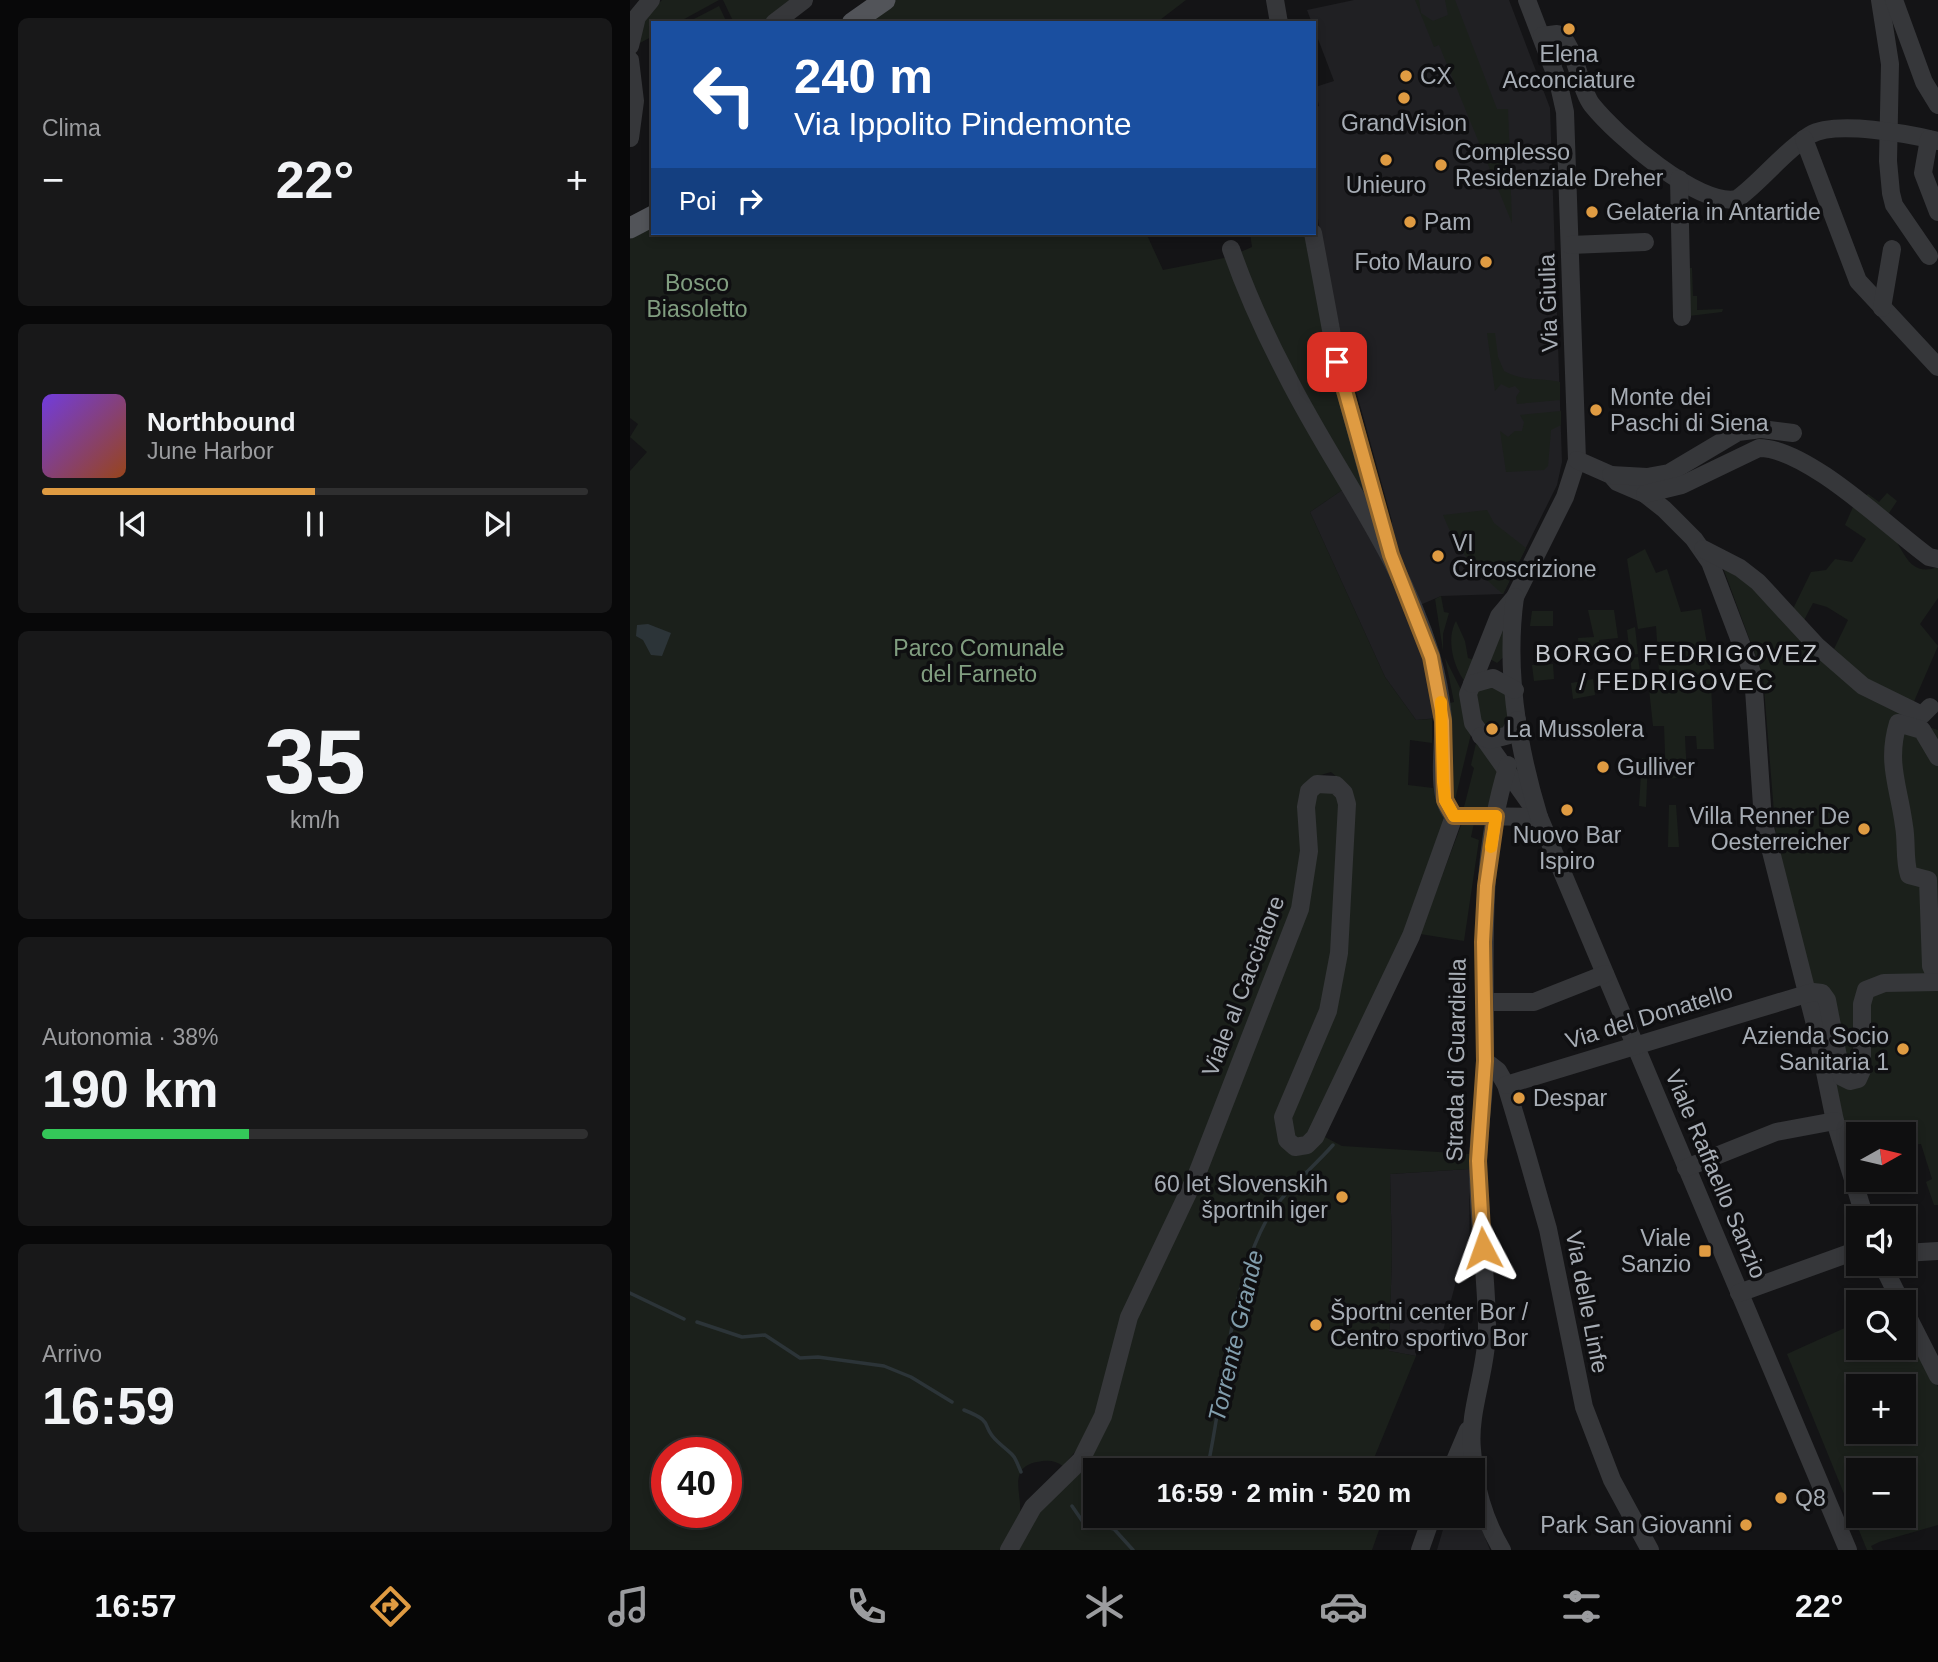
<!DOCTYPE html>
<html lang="it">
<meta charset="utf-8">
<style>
body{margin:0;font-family:Helvetica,sans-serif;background:#181819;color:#f1f3f6;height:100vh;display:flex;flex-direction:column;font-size:26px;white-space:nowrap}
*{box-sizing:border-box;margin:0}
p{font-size:23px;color:#9b9c9f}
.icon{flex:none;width:38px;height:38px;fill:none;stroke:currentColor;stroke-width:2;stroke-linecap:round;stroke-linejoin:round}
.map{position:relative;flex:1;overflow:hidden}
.details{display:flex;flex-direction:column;gap:18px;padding:18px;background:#080809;width:630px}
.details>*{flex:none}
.top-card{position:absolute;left:21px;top:21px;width:665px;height:214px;border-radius:0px;box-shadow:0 4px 10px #0003,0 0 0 2px #2f2f30;background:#1a4fa0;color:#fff;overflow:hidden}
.needle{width:46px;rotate:82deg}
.buttons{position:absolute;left:1216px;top:1122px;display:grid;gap:14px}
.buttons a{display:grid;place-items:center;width:70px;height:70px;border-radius:0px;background:#0f0f10;box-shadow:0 4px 10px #0003,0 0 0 2px #2f2f30;font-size:35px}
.speed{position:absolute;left:21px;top:1437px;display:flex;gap:14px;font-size:35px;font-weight:700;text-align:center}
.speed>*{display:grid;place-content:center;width:91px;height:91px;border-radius:50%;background:#0f0f10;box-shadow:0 4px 10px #0003,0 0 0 2px #2f2f30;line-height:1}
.speed .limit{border:10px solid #d22;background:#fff;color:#111}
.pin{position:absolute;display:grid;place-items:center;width:60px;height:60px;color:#fff;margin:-30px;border-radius:14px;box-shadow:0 4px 10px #0006}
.me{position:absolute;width:77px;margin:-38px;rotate:356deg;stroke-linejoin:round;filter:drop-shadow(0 0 5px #0008)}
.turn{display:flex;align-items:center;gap:24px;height:147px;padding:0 28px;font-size:32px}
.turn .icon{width:91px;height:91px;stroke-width:2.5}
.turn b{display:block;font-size:49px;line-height:60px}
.then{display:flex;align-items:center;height:66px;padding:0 28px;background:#0003;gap:14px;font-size:26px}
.big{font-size:52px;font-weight:600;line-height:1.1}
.details .tile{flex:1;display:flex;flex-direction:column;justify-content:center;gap:10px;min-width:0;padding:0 24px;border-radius:10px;background:#181819}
.details .dial{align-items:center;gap:0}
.dial b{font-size:91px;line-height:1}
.song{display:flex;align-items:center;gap:21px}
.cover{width:84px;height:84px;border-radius:10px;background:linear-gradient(135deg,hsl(260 70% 55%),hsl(20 70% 35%))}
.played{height:7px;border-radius:4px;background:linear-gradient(90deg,#df9b42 50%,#2f2f30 50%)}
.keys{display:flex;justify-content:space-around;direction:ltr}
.heat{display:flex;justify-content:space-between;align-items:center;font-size:38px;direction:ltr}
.charge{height:10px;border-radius:5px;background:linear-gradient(90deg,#34c759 38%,#2f2f30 0)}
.trip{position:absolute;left:453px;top:1458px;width:402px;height:70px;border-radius:0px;background:#0f0f10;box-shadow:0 4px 10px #0003,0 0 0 2px #2f2f30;font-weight:600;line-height:70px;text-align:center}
.tab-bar{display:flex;height:112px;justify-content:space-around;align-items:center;background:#060606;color:#9b9c9f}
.tab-bar .icon{width:49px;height:49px}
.tab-bar .active{color:#df9b42}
.tab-bar b{font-size:32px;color:#f1f3f6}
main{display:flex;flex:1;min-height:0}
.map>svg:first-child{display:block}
.built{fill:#202023}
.green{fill:#1b201b;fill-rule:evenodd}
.water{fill:#2c3438}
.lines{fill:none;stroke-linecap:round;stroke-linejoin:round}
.stream{stroke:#2c3438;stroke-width:3.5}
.minor{stroke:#36373a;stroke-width:18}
.major{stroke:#525459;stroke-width:21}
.route-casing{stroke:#91652b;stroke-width:18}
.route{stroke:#df9b42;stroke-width:12}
.slow{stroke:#f59e0b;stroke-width:12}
.poi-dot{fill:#df9b42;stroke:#0f0f11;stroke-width:2.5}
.labels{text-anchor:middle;stroke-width:7;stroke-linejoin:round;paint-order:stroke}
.poi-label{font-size:23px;fill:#a7adb5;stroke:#0f0f11;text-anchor:start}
.park-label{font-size:23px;fill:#819e80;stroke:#0f0f11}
.street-label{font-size:23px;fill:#a7adb5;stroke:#0f0f11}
.neighbourhood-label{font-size:24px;letter-spacing:2px;fill:#c8cbd1;stroke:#0f0f11}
.water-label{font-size:24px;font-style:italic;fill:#819dac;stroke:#0f0f11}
</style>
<main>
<section class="details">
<div class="tile"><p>Clima</p>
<div class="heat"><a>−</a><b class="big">22°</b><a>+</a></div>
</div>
<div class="tile">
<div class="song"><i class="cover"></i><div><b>Northbound</b><p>June Harbor</p></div></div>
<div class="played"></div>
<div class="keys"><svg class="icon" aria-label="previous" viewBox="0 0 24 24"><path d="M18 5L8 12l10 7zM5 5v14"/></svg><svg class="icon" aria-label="pause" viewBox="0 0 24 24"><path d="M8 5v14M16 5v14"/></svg><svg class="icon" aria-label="next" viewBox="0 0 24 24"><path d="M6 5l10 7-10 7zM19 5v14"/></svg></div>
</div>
<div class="tile dial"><b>35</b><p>km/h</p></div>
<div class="tile"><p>Autonomia · 38%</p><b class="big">190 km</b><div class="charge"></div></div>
<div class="tile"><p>Arrivo</p><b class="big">16:59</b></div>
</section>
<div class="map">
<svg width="1308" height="1550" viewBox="0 0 1308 1550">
<rect width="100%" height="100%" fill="#141416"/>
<!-- built -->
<g class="built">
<polygon points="724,0 879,0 920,108 932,462 927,485 873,594 811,596 790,605 759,532 762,521 715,351 696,268 684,194 684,108 689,106 685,87 704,81 677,10"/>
<polygon points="715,488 743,531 796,659 808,718 786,720 755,677 680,512"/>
<polygon points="839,1169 840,1269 829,1270 813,1331 788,1331 786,1356 759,1351 762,1253 760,1174"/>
<polygon points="844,1510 860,1550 807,1550 817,1516 844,1516"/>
</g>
<!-- green -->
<g class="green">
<path d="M32,0H89L47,23H23V36L8,44C9,24 19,14 32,0Z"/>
<polygon points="93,0 162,0 132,23 104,23"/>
<polygon points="266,0 556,0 526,23 237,23"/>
<polygon points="785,0 789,0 791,13 803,21 818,15 815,0 825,0 867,109 878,109 882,223 809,45 804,47"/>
<polygon points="89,6 97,23 66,23 64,19"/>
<path d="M23,228V233H516L533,270L599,257L622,247L620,233H679L742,509L724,482L680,512L755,677L786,720L802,719V743L780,740L778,785L803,788L814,816V826L779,923L682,1133L667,1139L659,1130L661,1108L686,1063L704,1015L717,786L701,772L684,777L667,898L469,1405L449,1447L433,1466C424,1460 418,1460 407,1462C375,1468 395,1499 389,1517C385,1528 376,1540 370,1550H0V471L17,452L0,437L8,424L0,418V239ZM37,1452H96V1512H37Z"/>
<polygon points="1058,268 1062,268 1063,296 1067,296 1067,310 1093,309 1092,312 1059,316"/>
<path d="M857,333H865L868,357L874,371C893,382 910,377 930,382V400L887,404L886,397L890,391L885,386L879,388L871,384L865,391Z"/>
<polygon points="931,411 931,425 921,430 918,466 914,470 876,472 870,431 878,437 885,431 892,431 894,422 890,415"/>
<polygon points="1257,493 1267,501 1257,516 1234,498 1238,494 1249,502"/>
<path d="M1223,507C1235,515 1251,523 1260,533C1275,550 1278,578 1308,567V598L1290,624L1308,646L1282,706L1204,659L1209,653L1204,649L1218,620L1197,607L1183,603L1171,626L1164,617L1167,611L1163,609L1181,572L1196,570L1205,559L1222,562L1236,539L1215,525Z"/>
<path d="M857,510L864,523L896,548L873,594C845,571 826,548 813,515Z"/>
<polygon points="1015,549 1026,573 1037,569 1051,612 1071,609 1080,661 1084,749 1067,749 1066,736 1055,736 1057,777 1036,779 1034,726 1023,726 1019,689 1030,687 1026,626 1008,629 997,559"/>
<polygon points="1092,565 1121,583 1289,724 1308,730 1308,1205 1304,1205 1296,1182 1302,1179 1291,1144 1274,1145 1274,1134 1228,1134 1228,1150 1220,1150 1191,1015 1148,862 1133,676"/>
<polygon points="811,596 814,612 819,613 813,634 813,651 805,599"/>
<polygon points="958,610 984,610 988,638 969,640 970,652 949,655 948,638 964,637"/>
<polygon points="902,611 923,611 923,626 900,626"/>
<path d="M826,621L835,641L838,658L844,660L836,683C823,667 816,638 826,621Z"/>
<polygon points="873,627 876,655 867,663 858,658"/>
<polygon points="1005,627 1008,654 1000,655 997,630"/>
<polygon points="1008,657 1012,688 1004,689 1000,658"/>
<polygon points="815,658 833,694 841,734 823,808 820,802 816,704 824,702"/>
<polygon points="923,664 924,679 904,681 902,665"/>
<polygon points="963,679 965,695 943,699 941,683"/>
<polygon points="849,686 875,686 880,725 858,734 844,706"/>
<polygon points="847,739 869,769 859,811 833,811 844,768 841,765"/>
<polygon points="1012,758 1018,758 1016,807 1009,806"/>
<path d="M693,791L706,793L711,804L702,944L692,1010L656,1092L657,1151C675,1156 681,1151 693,1136L712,1146L840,1154L839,1169L760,1174L762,1253L759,1351L786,1356L742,1463L760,1469L466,1470V1516H754L742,1550H388L407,1512L457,1465L503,1326L668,939L683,797Z"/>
<polygon points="1039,805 1046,805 1049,847 1038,847"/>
<polygon points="832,823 844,823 841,837 849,840 834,941 790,934"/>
<path d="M1274,1318L1308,1387V1525L1249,1542L1241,1546L1243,1550H1237L1157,1354L1228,1322V1348H1274ZM1228,1386H1274V1432H1228ZM1228,1470H1274V1516H1228Z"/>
</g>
<!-- water -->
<polygon class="water" points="18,624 41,633 32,656 21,655 13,640 6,636 7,625"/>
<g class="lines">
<!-- stream -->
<g class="stream">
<polyline points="0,1293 54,1319"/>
<polyline points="67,1322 112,1337 135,1335 170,1358 188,1357 254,1366 281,1377 322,1402"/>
<path d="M334,1410C367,1423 349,1425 368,1442C384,1457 382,1450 391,1472"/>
<path d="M577,1470C594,1393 599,1289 636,1221C653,1191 681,1170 703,1145"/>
<polyline points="442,1506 453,1522 484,1529 503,1550"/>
</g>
<!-- minor -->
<g class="minor">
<polyline points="645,0 649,23"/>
<polyline points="897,0 928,81 935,112 947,460 935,497 885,597 869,616 838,694 843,723 899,802"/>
<polyline points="1250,0 1260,64 1258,161 1261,193 1264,205 1299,256"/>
<polyline points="1264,0 1294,82 1308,105"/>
<polyline points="144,23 174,0"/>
<path d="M912,36L927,34C945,41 949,89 962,105C986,135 1068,207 1107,199C1133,180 1153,152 1180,135C1205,120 1280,134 1308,141"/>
<polyline points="0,46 7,17 21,0"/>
<polyline points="0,60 5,101 0,138"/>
<polyline points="1174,139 1228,281 1308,367"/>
<polyline points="1299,139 1293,173 1308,212"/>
<polyline points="1049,179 1052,317"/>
<polyline points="683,233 707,362 752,525"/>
<polyline points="940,245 1015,242"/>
<path d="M601,249C616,292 636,336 657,376C705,471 769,551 801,655C807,675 811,697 813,718C815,744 804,797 824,816L909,817"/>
<polyline points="1252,308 1262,249"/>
<polyline points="947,460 981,475 987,482 1015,494 1034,509 1064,539 1080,562 1123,675 1133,820 1186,1028 1205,1121 1235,1218"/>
<polyline points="981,475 1017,477 1039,473 1108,432 1131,429 1163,433"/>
<path d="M1015,494L1052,485L1129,448C1178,448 1259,528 1299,557L1308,559"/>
<polyline points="1073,549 1110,568 1128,582 1187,646 1233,686 1292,715 1300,707"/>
<path d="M885,597C875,669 888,748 909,817L1218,1550"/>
<polyline points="842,684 863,678 885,690"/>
<polyline points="851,736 860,740 879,735 887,720"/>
<path d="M1308,757L1292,730L1268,723C1256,763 1269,787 1274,826C1277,842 1274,860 1279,875L1298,880L1301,966L1308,982"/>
<polyline points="854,1002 904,1002 975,974"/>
<polyline points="855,1061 868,1071 876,1085 896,1152 918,1229 954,1407 982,1480 1020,1550"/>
<polyline points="876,1085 1183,992 1192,993 1197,1000 1212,1077 1220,1081 1228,1079 1232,1070 1232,1004 1236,990 1254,983 1308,982"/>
<polyline points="1056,1168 1146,1132 1205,1121"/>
<polyline points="1274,1253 1308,1251"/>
<polyline points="1252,1264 1271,1302"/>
<polyline points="1109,1293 1228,1250"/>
<polyline points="1274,1309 1308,1376"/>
<polyline points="821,1470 838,1430"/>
<polyline points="379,1550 403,1507 451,1460 473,1416 499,1317 567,1174 670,909 679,851 676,807 679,791 687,784 706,785 714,793 717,804 709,953 698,1011 653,1117 657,1140 665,1147 677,1145 685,1137 781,936 824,816"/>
<polyline points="790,1550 802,1516"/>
<path d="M872,1550C853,1518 845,1487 842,1450C838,1410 857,1371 857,1330C857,1273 847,1217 848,1160C849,1127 855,1093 855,1060C856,961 847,861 878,765"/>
</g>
<!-- major -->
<g class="major">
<polyline points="222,23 255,0"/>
<polyline points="0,228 23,216"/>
</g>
</g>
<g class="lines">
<!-- route casing -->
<g class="route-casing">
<polyline id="route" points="707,362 761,555 801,657 813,721 815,800 824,816 866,816 856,886 853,942 855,1061 848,1161 853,1248"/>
</g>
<!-- route -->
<use href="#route" class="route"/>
<!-- slow -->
<polyline class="slow" points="811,702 813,782 815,800 824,816 866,816 861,847"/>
</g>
<!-- markers -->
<g class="poi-dot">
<circle cx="939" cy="29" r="7"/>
<circle cx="776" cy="76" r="7"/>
<circle cx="774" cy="98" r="7"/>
<circle cx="756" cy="160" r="7"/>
<circle cx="811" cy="165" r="7"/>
<circle cx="962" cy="212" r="7"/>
<circle cx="780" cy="222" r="7"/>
<circle cx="856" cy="262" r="7"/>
<circle cx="966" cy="410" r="7"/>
<circle cx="808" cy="556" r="7"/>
<circle cx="862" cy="729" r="7"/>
<circle cx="973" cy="767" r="7"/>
<circle cx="937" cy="810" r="7"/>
<circle cx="1234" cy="829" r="7"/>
<circle cx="1273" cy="1049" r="7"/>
<circle cx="889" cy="1098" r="7"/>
<circle cx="712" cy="1197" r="7"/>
<rect x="1068" y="1244" width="14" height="14" rx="3.5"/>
<circle cx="686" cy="1325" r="7"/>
<circle cx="1151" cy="1498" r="7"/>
<circle cx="1116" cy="1525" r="7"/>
</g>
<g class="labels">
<!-- poi labels -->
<g class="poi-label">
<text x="939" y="62" text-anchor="middle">Elena<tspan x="939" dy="26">Acconciature</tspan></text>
<text x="790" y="84">CX</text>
<text x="774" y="131" text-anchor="middle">GrandVision</text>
<text x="825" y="160">Complesso<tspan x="825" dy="26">Residenziale Dreher</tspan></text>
<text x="756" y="193" text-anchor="middle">Unieuro</text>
<text x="976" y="220">Gelateria in Antartide</text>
<text x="794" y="230">Pam</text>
<text x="842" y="270" text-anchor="end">Foto Mauro</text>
<text x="980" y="405">Monte dei<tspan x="980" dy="26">Paschi di Siena</tspan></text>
<text x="822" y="551">VI<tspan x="822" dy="26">Circoscrizione</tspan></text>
<text x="876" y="737">La Mussolera</text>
<text x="987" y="775">Gulliver</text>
<text x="1220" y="824" text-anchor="end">Villa Renner De<tspan x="1220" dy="26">Oesterreicher</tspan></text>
<text x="937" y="843" text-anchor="middle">Nuovo Bar<tspan x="937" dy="26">Ispiro</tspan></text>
<text x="1259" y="1044" text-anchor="end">Azienda Socio<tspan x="1259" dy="26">Sanitaria 1</tspan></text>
<text x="903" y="1106">Despar</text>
<text x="698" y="1192" text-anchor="end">60 let Slovenskih<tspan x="698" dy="26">športnih iger</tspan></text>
<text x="1061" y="1246" text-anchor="end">Viale<tspan x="1061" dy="26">Sanzio</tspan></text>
<text x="700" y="1320">Športni center Bor /<tspan x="700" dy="26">Centro sportivo Bor</tspan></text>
<text x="1165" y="1506">Q8</text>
<text x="1102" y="1533" text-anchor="end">Park San Giovanni</text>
</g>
<!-- park labels -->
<g class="park-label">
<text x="67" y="291">Bosco<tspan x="67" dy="26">Biasoletto</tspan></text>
<text x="349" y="656">Parco Comunale<tspan x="349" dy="26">del Farneto</tspan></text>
</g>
<!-- street labels -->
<g class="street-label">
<text transform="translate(918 303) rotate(-92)" y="8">Via Giulia</text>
<text transform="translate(613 986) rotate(-69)" y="8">Viale al Cacciatore</text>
<text transform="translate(1019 1016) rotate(-17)" y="8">Via del Donatello</text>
<text transform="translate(826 1060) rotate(-89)" y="8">Strada di Guardiella</text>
<text transform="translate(1086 1174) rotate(67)" y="8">Viale Raffaello Sanzio</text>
<text transform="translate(957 1302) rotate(79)" y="8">Via delle Linfe</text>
</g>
<!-- neighbourhood labels -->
<g class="neighbourhood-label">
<text x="1047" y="662">BORGO FEDRIGOVEZ<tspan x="1047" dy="28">/ FEDRIGOVEC</tspan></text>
</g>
<!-- water labels -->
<g class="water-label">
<text transform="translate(606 1336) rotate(-77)" y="8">Torrente Grande</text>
</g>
</g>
</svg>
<div class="buttons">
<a><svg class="needle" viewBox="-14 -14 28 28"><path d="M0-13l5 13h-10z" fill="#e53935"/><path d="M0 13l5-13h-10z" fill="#9b9c9f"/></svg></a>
<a><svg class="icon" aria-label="sound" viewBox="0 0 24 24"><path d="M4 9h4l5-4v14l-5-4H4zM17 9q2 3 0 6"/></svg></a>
<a><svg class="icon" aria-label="search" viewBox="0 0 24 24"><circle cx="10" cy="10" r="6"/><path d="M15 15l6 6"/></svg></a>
<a>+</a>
<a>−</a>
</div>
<div class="speed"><div class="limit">40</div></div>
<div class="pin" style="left:707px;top:362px;background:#d93025"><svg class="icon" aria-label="arrive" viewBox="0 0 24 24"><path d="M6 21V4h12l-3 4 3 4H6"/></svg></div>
<svg class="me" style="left:853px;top:1248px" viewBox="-20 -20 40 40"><path d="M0-17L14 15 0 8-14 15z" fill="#df9b42" stroke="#fff" stroke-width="4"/></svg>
<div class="trip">16:59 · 2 min · 520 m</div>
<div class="top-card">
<div class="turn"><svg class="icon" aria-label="left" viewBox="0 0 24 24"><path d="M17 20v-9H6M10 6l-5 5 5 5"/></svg><div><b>240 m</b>Via Ippolito Pindemonte</div></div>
<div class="then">Poi<svg class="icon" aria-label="right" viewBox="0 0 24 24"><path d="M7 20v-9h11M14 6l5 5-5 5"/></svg></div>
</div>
</div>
</main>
<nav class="tab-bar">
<b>16:57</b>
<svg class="icon active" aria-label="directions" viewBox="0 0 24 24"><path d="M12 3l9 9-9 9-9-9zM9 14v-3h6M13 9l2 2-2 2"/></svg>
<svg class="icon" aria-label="music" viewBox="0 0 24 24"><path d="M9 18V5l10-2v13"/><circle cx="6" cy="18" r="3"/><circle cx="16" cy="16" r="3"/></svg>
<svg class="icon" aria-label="phone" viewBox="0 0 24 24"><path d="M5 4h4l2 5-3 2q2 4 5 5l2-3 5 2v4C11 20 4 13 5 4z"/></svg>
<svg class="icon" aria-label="climate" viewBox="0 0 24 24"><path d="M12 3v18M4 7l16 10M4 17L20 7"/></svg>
<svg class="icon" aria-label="car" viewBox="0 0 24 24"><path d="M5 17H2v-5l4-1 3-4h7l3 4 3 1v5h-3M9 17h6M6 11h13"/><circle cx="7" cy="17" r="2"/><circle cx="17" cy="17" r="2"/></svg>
<svg class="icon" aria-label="filters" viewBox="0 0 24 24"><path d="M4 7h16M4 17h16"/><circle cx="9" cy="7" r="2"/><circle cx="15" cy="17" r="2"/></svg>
<b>22°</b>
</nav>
